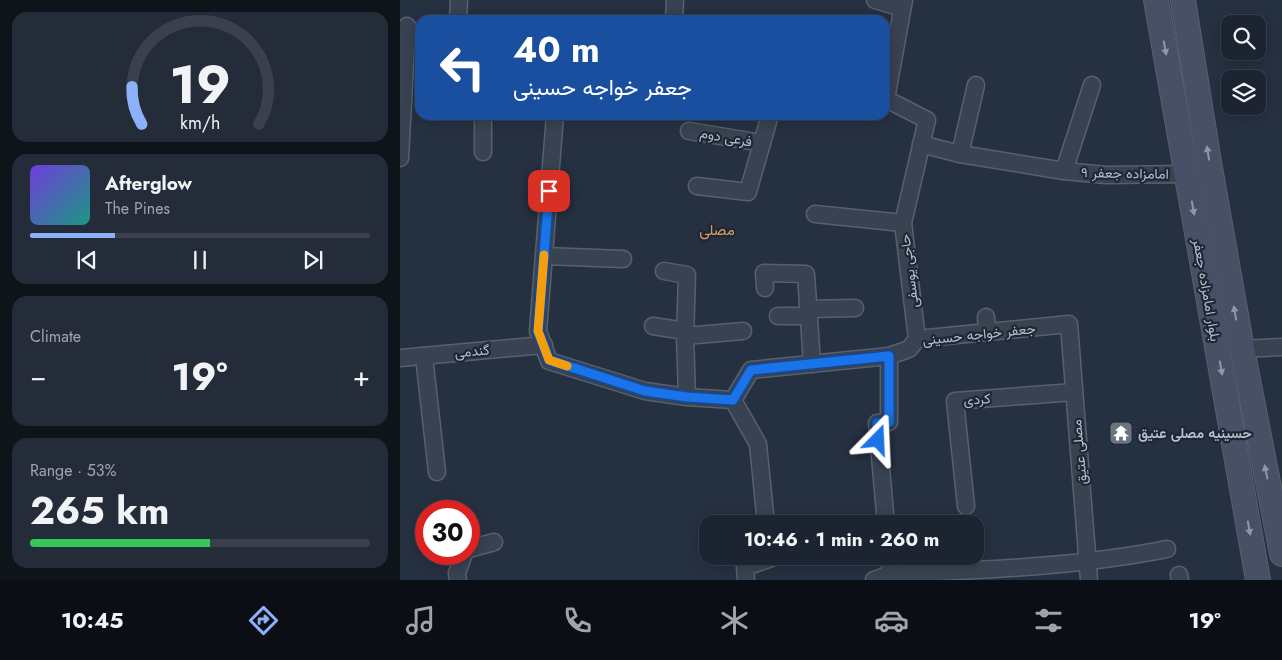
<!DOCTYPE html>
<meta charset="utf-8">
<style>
body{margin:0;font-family:Jost,Vazirmatn,sans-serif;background:#252c39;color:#f1f3f6;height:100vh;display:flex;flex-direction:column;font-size:19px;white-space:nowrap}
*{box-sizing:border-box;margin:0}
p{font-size:16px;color:#a0a4ab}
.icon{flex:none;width:28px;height:28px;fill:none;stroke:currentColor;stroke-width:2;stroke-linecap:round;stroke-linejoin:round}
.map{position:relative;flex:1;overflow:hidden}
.side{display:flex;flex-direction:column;gap:12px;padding:12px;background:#0f141b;width:400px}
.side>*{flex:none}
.banner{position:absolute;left:15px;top:15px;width:475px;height:105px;border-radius:15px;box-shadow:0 2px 12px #0003,0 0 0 1px #3a414d;background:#1a4fa0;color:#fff;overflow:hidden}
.fabs{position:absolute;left:821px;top:15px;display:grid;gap:10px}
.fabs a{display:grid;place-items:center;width:45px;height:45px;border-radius:10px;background:#1c2431;box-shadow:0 2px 12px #0003,0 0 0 1px #3a414d;font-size:25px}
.speed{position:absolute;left:15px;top:500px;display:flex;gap:10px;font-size:25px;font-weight:700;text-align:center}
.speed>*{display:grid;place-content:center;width:65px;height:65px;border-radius:50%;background:#1c2431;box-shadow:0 2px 12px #0003,0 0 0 1px #3a414d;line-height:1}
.speed .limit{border:8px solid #d22;background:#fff;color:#111}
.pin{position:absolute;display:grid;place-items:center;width:42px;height:42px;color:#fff;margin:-21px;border-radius:10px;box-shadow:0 2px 8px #0006}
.me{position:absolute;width:55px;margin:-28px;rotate:21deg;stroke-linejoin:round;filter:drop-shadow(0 0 4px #0008)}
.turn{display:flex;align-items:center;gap:18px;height:105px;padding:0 15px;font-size:22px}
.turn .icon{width:65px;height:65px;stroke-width:2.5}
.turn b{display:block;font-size:35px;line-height:42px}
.big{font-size:38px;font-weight:700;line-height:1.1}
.side .card{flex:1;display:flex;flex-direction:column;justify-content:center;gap:8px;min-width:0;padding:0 18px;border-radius:15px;background:#252c39}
.side .dial{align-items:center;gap:0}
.dial svg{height:130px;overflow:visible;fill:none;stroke:#3a414d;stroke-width:7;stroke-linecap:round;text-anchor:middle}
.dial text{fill:#f1f3f6;stroke:none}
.song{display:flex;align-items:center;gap:15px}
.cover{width:60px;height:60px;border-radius:8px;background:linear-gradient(135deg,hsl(260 70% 55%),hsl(170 70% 35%))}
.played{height:5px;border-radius:2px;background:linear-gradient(90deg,#8cb1fa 25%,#3a414d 25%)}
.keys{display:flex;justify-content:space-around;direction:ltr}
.heat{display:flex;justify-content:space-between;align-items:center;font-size:28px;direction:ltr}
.charge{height:8px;border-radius:4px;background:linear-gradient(90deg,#34c759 53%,#3a414d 0)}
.trip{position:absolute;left:299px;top:515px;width:285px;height:50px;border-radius:15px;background:#1c2431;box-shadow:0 2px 12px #0003,0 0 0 1px #3a414d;font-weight:700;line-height:50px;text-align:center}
.tabs{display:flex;height:80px;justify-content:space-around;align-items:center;background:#0b0e14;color:#a0a4ab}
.tabs .icon{width:35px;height:35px}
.tabs .current{color:#8cb1fa}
.tabs b{font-size:22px;color:#f1f3f6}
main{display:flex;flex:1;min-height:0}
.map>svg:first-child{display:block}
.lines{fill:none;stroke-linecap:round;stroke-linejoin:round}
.street-casing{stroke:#57606e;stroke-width:19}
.secondary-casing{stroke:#57606e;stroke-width:26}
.street{stroke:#394251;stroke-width:16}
.secondary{stroke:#475064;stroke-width:24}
.oneway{fill:#8f97a7}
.route-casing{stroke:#114b97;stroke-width:12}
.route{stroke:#1a73e8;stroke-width:9}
.slow{stroke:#f59e0b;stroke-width:9}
.labels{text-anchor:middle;stroke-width:4.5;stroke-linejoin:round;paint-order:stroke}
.street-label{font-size:14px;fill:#b6bdcb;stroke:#1e2736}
.poi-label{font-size:14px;font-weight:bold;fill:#b6bdcb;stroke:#1e2736;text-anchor:start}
.neighbourhood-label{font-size:15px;fill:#d89d64;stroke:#1e2736}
</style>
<main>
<section class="side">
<div class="card dial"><svg viewBox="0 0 100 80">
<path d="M14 69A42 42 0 1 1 86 69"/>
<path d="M14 69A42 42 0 0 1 8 46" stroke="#8cb1fa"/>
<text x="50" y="56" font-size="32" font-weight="700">19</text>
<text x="50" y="72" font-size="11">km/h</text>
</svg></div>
<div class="card">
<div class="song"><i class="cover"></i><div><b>Afterglow</b><p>The Pines</p></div></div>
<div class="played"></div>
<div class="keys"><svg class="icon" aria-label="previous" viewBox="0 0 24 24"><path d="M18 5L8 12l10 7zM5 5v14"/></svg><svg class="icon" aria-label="pause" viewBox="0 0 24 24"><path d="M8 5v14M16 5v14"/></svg><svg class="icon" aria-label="next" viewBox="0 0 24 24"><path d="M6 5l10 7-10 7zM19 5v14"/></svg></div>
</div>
<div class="card"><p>Climate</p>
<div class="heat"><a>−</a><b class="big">19°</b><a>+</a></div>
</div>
<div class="card"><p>Range · 53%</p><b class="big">265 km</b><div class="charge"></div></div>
</section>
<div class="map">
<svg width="882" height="580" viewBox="0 0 882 580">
<rect width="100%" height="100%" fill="#253041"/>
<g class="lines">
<!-- street casing -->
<g class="street-casing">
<g id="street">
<polyline points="475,0 502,8"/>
<polyline points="504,0 486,99 527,120 503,223 517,339"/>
<polyline points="58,20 59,0"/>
<polyline points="274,20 275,0"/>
<polyline points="155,115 138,331 149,361 245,391 287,397 333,400"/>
<polyline points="289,131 362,143"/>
<polyline points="521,144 560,154 664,171 706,175 787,174"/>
<polyline points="83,152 83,115"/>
<polyline points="560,154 576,85"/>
<polyline points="0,158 7,26"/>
<polyline points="664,171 692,85"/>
<polyline points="297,186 348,192 370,115"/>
<polyline points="415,214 503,223"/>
<polyline points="144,256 223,259"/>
<polyline points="264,271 287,275 285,336 287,397"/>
<polyline points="365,288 364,273 406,274 412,364"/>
<polyline points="408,309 455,308"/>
<polyline points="378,316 409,316"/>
<polyline points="586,317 587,333"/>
<polyline points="253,326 285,331"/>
<polyline points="285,336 343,331"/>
<polyline points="842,349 882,347"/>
<polyline points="24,356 37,472"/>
<polyline points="0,358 144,345"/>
<polyline points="333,400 351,370 489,356 509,349 517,339 669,324 689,580"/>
<polyline points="333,400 358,444 366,524"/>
<polyline points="566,506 555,401 674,392"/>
<polyline points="486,524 477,423 489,422 489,356"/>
<polyline points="69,549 94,542"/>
<path d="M491,574C583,570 676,567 767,549"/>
<polyline points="779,575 780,580"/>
<polyline points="58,580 57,573 64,554"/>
<polyline points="346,580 345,567 369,559 369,556"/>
<polyline points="474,580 491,574 489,556"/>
</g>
</g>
<!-- secondary casing -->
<g class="secondary-casing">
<g id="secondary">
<polyline points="756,0 858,580"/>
<polyline points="783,0 809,162 842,349 882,554"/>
</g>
</g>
<!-- street -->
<use href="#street" class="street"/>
<!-- secondary -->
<use href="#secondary" class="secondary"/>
</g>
<!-- one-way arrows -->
<defs><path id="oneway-solid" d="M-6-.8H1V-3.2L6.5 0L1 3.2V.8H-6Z" transform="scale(1.25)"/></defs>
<g class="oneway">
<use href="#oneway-solid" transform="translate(765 48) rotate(80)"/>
<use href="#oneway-solid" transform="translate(808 153) rotate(-99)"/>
<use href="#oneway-solid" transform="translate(793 208) rotate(80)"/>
<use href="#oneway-solid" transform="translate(835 313) rotate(-100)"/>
<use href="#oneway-solid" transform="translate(821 368) rotate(80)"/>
<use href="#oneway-solid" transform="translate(866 472) rotate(-102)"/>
<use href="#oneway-solid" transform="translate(849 528) rotate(80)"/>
</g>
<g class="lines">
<!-- route casing -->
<g class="route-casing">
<polyline id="route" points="149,191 138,331 149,360 245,391 287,397 333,400 351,370 489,356 489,422 477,423 478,440"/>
</g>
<!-- route -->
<use href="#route" class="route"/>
<!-- slow -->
<polyline class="slow" points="144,255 138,331 149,360 167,366"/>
</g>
<!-- icons -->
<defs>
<g id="temple-square" transform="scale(1.25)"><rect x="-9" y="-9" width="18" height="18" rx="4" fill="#6b7280" stroke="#1e2736"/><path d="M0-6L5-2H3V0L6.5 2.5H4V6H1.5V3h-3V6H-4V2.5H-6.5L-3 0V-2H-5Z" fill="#fff"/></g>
</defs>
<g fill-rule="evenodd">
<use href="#temple-square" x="721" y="433"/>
</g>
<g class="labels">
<!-- street labels -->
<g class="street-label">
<text transform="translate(326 137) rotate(10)" y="5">فرعی دوم</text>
<text transform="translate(725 173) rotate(1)" y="5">امامزاده جعفر ۹</text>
<text transform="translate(509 271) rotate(-97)" y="5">حاجی یوسفی</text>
<text transform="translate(807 290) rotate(80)" y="5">بلوار امامزاده جعفر</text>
<text transform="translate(579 334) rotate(-6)" y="5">جعفر خواجه حسینی</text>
<text transform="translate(72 351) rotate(-5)" y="5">گندمی</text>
<text transform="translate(577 399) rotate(-4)" y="5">کردی</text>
<text transform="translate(679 452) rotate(-95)" y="5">مصلی عتیق</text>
</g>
<!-- poi labels -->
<g class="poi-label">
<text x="738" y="438">حسینیه مصلی عتیق</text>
</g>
<!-- neighbourhood labels -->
<g class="neighbourhood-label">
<text x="317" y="235">مصلی</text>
</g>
</g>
</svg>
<div class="fabs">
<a><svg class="icon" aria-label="search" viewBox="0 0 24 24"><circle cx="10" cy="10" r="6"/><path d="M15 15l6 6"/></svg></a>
<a><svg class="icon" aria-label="layers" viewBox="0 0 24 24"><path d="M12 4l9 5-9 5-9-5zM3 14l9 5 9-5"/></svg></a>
</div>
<div class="speed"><div class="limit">30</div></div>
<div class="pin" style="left:149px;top:191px;background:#d93025"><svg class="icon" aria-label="arrive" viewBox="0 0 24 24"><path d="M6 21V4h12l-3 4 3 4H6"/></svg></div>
<svg class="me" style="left:478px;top:440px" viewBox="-20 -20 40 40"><path d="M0-17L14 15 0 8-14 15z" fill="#1a73e8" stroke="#fff" stroke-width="4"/></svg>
<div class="trip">10:46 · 1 min · 260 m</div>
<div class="banner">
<div class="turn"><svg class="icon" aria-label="left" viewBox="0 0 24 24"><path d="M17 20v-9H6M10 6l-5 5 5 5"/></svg><div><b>40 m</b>جعفر خواجه حسینی</div></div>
</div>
</div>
</main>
<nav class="tabs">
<b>10:45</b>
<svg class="icon current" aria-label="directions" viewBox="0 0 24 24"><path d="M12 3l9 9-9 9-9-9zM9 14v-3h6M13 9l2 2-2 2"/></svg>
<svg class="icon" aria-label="music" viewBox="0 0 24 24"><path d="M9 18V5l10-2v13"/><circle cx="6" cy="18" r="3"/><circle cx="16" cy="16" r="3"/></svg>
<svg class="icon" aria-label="phone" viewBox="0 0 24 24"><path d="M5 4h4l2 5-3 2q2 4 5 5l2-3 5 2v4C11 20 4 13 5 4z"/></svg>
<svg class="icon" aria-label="climate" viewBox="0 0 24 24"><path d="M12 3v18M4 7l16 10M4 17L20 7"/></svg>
<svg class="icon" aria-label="car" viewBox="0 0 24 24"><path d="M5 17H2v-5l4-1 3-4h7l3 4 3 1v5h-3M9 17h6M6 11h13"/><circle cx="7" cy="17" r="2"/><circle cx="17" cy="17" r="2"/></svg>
<svg class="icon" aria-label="filters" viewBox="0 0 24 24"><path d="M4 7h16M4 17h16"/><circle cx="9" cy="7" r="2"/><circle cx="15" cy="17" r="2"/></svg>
<b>19°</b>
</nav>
